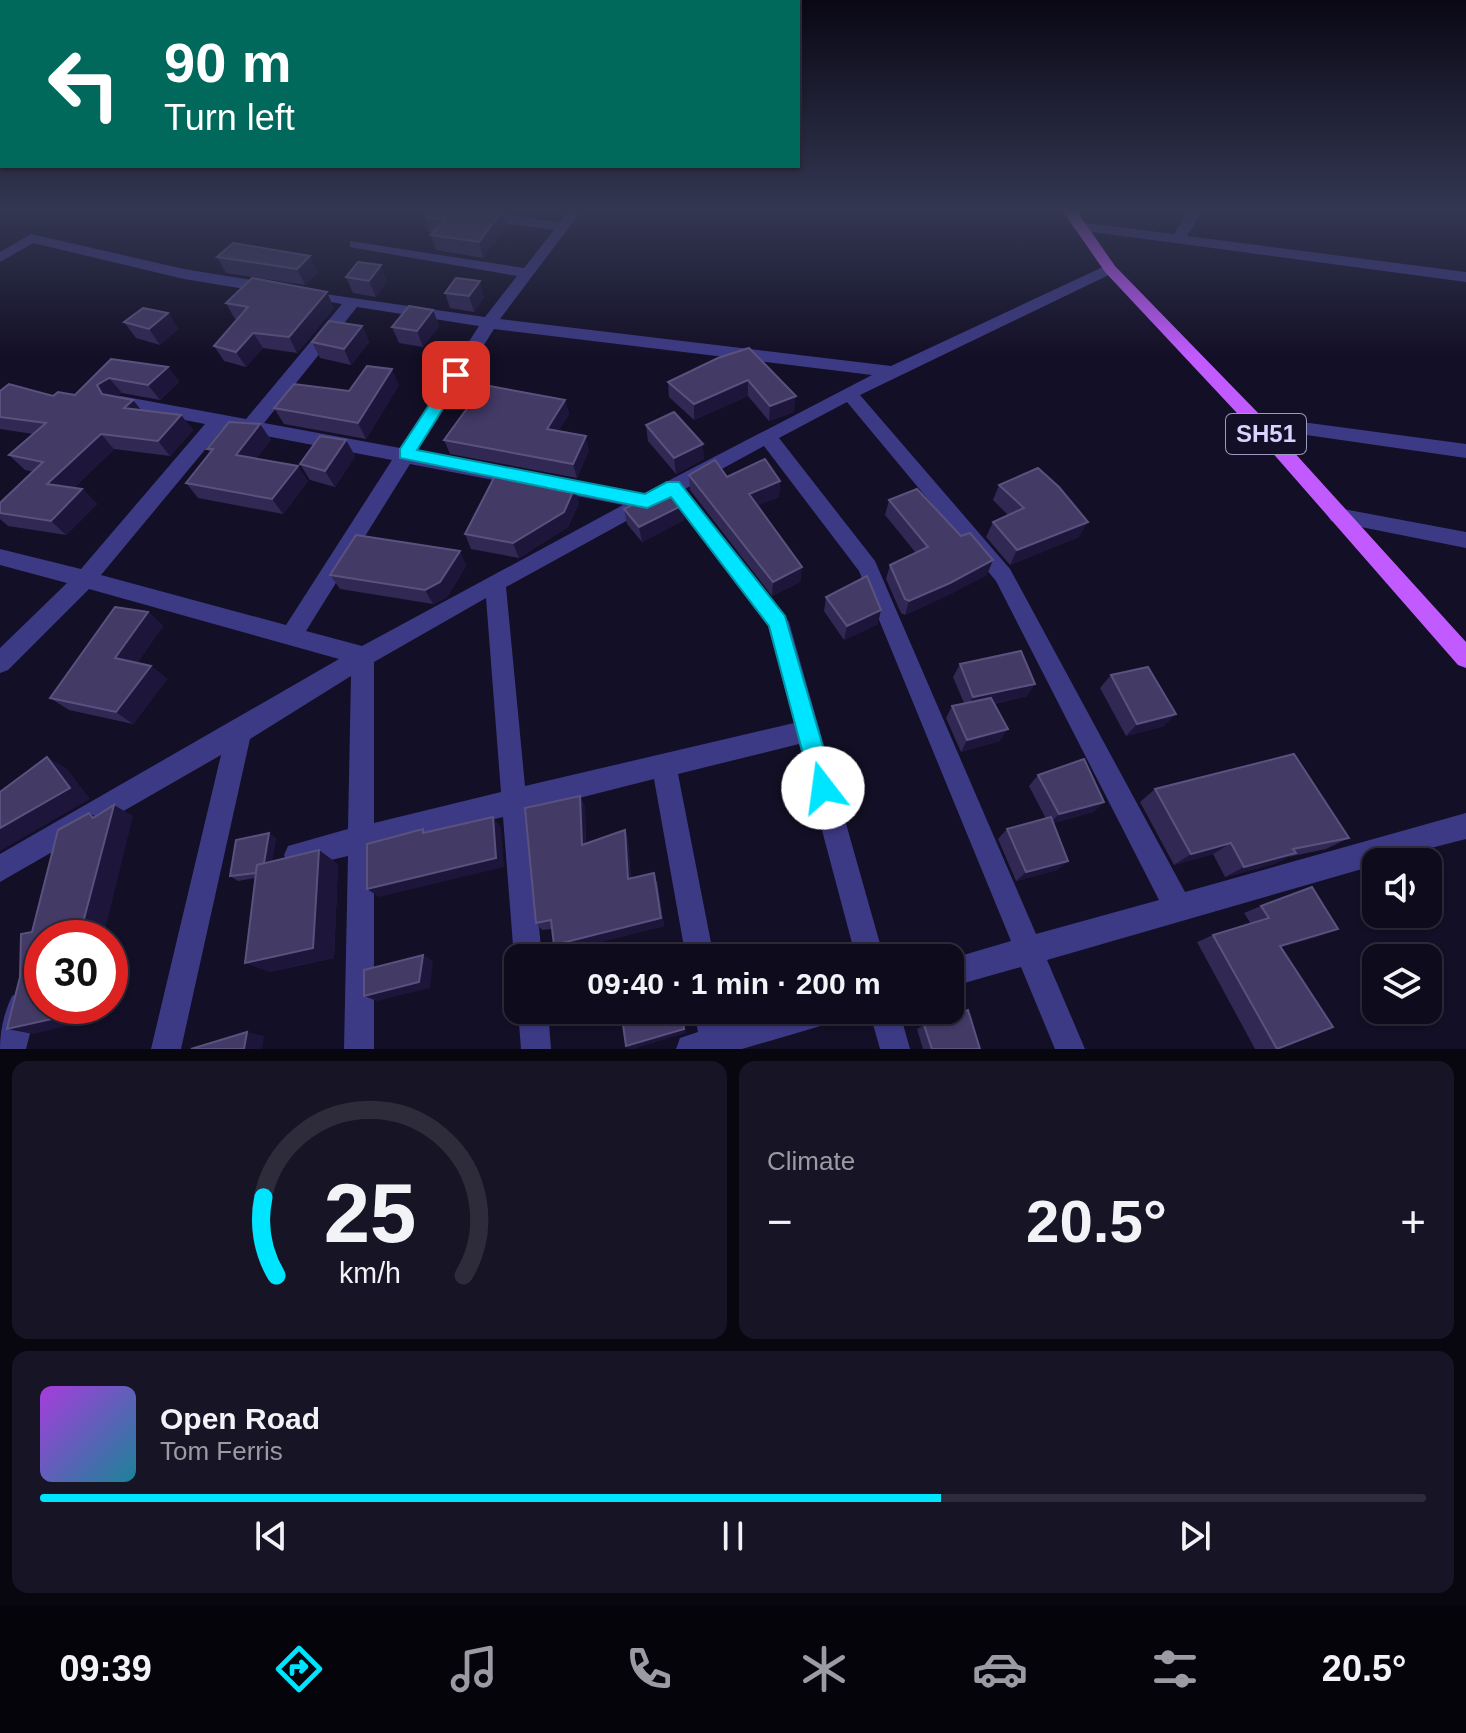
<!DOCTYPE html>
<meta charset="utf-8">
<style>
body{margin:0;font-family:Arial,sans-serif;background:#171425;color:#f1f3f6;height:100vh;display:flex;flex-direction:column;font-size:30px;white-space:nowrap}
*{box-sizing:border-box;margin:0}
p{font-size:26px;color:#9b9ba3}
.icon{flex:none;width:44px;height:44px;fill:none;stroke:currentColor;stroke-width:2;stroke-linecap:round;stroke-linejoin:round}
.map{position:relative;height:1049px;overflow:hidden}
.details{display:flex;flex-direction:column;gap:12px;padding:12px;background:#08060f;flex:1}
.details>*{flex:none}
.hud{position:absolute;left:0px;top:0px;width:800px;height:168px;box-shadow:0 2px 6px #0004,0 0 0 2px #2e2b3b;background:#00695c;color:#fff;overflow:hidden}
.buttons{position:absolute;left:1362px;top:848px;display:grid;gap:16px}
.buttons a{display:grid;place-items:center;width:80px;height:80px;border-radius:16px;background:#0e0b1c;box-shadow:0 2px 6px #0004,0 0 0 2px #2e2b3b;font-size:40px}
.speed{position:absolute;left:24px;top:920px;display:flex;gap:16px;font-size:40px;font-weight:700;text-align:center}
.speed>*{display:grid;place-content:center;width:104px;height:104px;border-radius:50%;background:#0e0b1c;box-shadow:0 2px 6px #0004,0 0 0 2px #2e2b3b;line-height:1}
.speed .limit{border:12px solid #d22;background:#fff;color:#111}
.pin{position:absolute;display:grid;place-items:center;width:68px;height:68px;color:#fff;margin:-34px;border-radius:16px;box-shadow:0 4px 12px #0006}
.me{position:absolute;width:88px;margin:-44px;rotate:345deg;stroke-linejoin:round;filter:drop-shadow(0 0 6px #0008)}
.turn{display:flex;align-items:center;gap:28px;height:168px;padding:0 32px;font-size:36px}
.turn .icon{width:104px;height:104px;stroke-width:2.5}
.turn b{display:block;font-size:56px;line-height:68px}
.big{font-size:60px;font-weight:700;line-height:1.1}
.details .widget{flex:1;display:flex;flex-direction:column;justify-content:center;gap:12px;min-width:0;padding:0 28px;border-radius:16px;background:#171425}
.details .dial{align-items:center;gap:0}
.dial svg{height:208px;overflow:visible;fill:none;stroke:#2e2b3b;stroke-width:7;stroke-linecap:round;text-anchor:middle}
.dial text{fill:#f1f3f6;stroke:none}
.song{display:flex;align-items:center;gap:24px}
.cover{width:96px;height:96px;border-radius:12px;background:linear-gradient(135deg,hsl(280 70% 55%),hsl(190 70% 35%))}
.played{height:8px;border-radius:4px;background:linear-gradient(90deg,#00e5ff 65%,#2e2b3b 65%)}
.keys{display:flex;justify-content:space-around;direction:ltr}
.heat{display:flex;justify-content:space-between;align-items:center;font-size:44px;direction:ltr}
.details .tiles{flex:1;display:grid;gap:12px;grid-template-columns:1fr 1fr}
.widget:last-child{grid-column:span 2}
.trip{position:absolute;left:504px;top:944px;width:460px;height:80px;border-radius:16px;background:#0e0b1c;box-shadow:0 2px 6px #0004,0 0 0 2px #2e2b3b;font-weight:700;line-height:80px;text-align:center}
.menu{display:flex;height:128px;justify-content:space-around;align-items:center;background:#06040b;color:#9b9ba3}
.menu .icon{width:56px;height:56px}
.menu .on{color:#00e5ff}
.menu b{font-size:36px;color:#f1f3f6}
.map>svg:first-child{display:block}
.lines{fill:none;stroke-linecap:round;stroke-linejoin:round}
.minor{fill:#3d3a85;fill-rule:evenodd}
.major{fill:#c25bff;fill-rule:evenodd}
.wall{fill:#312854}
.shaded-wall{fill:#1d163a}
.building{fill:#433a66;stroke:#5a527e;stroke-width:2}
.route{fill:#00e5ff;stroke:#0095a6;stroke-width:2}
.labels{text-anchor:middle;stroke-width:6;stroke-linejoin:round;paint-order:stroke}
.shield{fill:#130f26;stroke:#9e99be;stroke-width:2}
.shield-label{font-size:24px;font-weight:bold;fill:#d9d4ff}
</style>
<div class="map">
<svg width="1466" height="1049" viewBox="0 0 1466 1049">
<rect width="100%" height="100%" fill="#130f26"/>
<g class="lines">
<!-- minor -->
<g class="minor">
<path d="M434,210H470L560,222L568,210H582L500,319L891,366L1105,266H1115V272L860,395L1010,569L1185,892L1466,813V839L1376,862V865L1047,960L1085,1049H1055L1021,967L950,987V959L1011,941L859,571L764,446L685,489L789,622L884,958H856L799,744L678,774L714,958H686L654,779L528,811L542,958H518V968L514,958L503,817L374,849V1049H344L348,856L297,868L288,864L284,855L288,846L348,829L351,676L250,739L181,1049H151L221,755L0,882V854L339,659L89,589L8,670L0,673V648L67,583L0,565V549L81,569L205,424L115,406L112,402L115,398L121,396L246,419L342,304L297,296V290L485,317L517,276L355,248L350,247V241L524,268L554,230L441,214ZM357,307L479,326L400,448L264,423ZM494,329L872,375L643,494L417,451ZM847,402L996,581L1159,900L1036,934L875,561L779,438ZM223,428L392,460L286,625L101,575ZM410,464L623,505L362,646L306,631ZM670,497L768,626L794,723L525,786L506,587ZM486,598L501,792L374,823V662Z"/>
<polygon points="1189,210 1203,210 1187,236 1466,272 1466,282 1078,230 1071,226 1078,222 1174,234"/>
<polygon points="31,234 184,269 270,283 278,288 270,293 184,279 33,243 0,262 0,252"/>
<polygon points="1256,416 1466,444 1466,458 1250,427 1247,422 1250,417"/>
<polygon points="1338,508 1466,532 1466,548 1331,521 1328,516 1331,511"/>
<path d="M22,991L32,996L37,1006L26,1049H0C0,1030 4,1013 12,996Z"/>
<polygon points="518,1010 548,1010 551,1049 521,1049"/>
<polygon points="694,1010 724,1010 726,1024 773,1010 839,1010 834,1020 824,1025 742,1049 676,1049 680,1038 698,1032"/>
<polygon points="869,1010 899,1010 910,1049 880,1049"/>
</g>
<!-- major -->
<polygon class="major" points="1062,210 1076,210 1115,266 1262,417 1466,642 1466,668 1458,665 1250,427 1105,272"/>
</g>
<!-- wall -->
<g class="wall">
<polygon points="430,210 520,210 517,213 503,212 506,226 483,258 436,250 431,235 433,233 429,233 424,217"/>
<polygon points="217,257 318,272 305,285 226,273"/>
<polygon points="346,277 387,281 376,297 353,293"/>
<polygon points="445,293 484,297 474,312 450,308"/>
<polygon points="226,303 334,308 297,353 263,348 246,367 224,361 214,346 237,319 235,319"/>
<polygon points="433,310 439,326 423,347 399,343 392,327"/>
<polygon points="168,313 178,329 160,345 136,338 124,322"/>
<polygon points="362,326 369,342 351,365 320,358 312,342"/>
<polygon points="718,358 794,412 769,421 748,396 694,420 669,397 668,382"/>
<polygon points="111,359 168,367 179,382 160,400 122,393 116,397 133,400 141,410 181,415 193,430 170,456 114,449 74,488 82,489 97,504 66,535 8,526 0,519 0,503 34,472 25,470 9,455 33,434 0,429 0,391 53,396 75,395"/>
<polygon points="399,385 366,439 284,424 274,408 349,391"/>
<polygon points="565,400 569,414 558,431 589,450 577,478 450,454 444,440"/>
<polygon points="260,424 271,440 256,459 308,481 283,514 198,498 186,483 210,453 207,449"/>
<polygon points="646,425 704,459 676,474 648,441"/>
<polygon points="346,440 355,456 335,487 310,480 300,464"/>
<polygon points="689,475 780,481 779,497 758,505 802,567 800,582 772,596 690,490"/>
<polygon points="999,485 1079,537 1010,565 986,537 993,522 1008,515 993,500"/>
<polygon points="889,500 987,575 944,597 905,615 901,613 886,579 890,565 916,553 885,515"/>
<polygon points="579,503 568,527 519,558 471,549 465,534"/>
<polygon points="683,505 684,520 642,542 627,524 624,509"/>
<polygon points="460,551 466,566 447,597 433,604 340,589 330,575"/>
<polygon points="826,597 878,624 844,640 824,611"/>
<polygon points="148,612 163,626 137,663 151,666 167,679 133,724 69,710 50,698"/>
<polygon points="960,664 1027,696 994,704 1000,741 961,752 946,718 952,706 964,703 953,677"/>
<polygon points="1111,675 1164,726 1126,736 1100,688"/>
<polygon points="1038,775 1104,802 1093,812 1053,823 1068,861 1057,870 1016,881 998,839 1007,829 1046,819 1029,786"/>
<polygon points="1155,789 1349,838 1326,849 1288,857 1274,864 1225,877 1213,854 1174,865 1140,802"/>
<polygon points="580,796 585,807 586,844 625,830 628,840 631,879 657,881 664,926 560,952 554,945 552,929 542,930 536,923"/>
<polygon points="276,838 272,861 338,864 334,958 269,972 255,878 238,881 230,876"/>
<polygon points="1261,906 1318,937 1281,947 1278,1049 1255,1049 1197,942 1213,935 1251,924 1244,913"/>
<polygon points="924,1025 980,1049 923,1049 917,1029"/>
</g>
<!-- shaded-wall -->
<g class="shaded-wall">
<polygon points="502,211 506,226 483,258 479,242"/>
<polygon points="310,256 318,272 305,285 297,269"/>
<polygon points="381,265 387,281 376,297 369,281"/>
<polygon points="480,281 484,297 474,312 469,296"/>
<polygon points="327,292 334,308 297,353 289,337"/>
<polygon points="433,310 439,326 423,347 417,331"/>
<polygon points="168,313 178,329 160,345 149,329"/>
<polygon points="362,326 369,342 351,365 344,349"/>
<polygon points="253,333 263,348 246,367 236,352"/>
<polygon points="168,367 179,382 160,400 148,385"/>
<polygon points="392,369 399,385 366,439 358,423"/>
<polygon points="109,378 122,393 110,400 102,394 97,385"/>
<polygon points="748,380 748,396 694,420 694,404"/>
<polygon points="796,396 794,412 769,421 770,406"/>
<polygon points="133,400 145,415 124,408"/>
<polygon points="565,400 569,414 551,443 547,429"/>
<polygon points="181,415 193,430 170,456 158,441"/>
<polygon points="260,424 271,440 247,471 236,455"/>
<polygon points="101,434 114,449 63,499 47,484"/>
<polygon points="586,436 589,450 577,478 573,464"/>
<polygon points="346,440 355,456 335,487 325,471"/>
<polygon points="703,444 704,459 676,474 674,458"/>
<polygon points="298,466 308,481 283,514 272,499"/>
<polygon points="780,481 779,497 749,509 749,494"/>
<polygon points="575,487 579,503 568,527 519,558 513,543"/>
<polygon points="82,489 97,504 66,535 51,521"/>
<polygon points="683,505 684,520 642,542 639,527"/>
<polygon points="1088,522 1079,537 1010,565 1017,550"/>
<polygon points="460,551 466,566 447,597 433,604 425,590"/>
<polygon points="993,560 987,575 944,597 905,615 909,601"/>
<polygon points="802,567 800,582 772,596 773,582"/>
<polygon points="881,610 878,624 844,640 847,626"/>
<polygon points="148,612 163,626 132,671 115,658"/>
<polygon points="151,666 167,679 133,724 116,712"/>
<polygon points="1035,684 1027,696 966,710 973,697"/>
<polygon points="1176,714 1164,726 1126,736 1137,724"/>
<polygon points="1008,729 1000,741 961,752 967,740"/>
<polygon points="47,757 67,769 90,799 0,851 0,828"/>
<polygon points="580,796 585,807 586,854 582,845"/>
<polygon points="1104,802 1093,812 1049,824 1059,814"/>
<polygon points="114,805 133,816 103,938 79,938 93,818 89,813 109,823"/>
<polygon points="493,817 501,827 504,867 379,897 367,889"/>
<polygon points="625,830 628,840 631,888 628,879"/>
<polygon points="269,833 276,838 270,876 262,872"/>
<polygon points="1231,843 1213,854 1174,865 1191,854"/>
<polygon points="319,850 338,864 334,958 269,972 245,963"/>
<polygon points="1296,853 1274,864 1225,877 1244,867"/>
<polygon points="1068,861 1057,870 1016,881 1026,872"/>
<polygon points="654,873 664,926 560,952 554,945"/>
<polygon points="1338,929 1318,937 1262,953 1280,946"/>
<polygon points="423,955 433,961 430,988 377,1001 364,996"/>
<polygon points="64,1006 89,1006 85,1022 33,1034 7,1029"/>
<polygon points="682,1010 683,1010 686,1033 633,1049 629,1049 626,1046"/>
<polygon points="247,1032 264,1036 262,1049 244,1049"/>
</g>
<!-- building -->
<g class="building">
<polygon points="430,210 496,210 502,211 479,242 431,235 445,220 424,217"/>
<polygon points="233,243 310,256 297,269 217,257"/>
<polygon points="358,262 381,265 369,281 346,277"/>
<polygon points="252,278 327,292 289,337 253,333 236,352 214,346 248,307 226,303"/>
<polygon points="456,278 480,281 469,296 445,293"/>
<polygon points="409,306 433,310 417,331 392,327"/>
<polygon points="143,308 168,313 149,329 124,322"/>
<polygon points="329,321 362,326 344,349 312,342"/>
<polygon points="749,348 796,396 770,406 748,380 694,404 668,382 718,358"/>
<polygon points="111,359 168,367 148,385 109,378 97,385 102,394 133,400 124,408 181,415 158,441 101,434 47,484 82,489 51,521 0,513 0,503 43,462 9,455 46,423 0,417 0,391 9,384 53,396 58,392 75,395"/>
<polygon points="367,366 392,369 358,423 274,408 294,384 349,391"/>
<polygon points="484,385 565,400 547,429 586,436 573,464 444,440"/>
<polygon points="674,412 703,444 674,458 646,425"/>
<polygon points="229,422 260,424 236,455 298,466 272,499 186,483 213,449 207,449"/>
<polygon points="320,436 346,440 325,471 300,464"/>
<polygon points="765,459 780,481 749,494 802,567 773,582 689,475 715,460 727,477"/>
<polygon points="1038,468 1059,487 1088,522 1017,550 993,522 1024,508 999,485"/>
<polygon points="498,470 575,487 564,512 513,543 465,534"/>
<polygon points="668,486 683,505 639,527 624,509"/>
<polygon points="917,489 961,536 970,533 993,560 950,583 909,601 905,599 890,565 928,547 889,500"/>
<polygon points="356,535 460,551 440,582 425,590 330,575"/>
<polygon points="867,576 881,610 847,626 826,597"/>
<polygon points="115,607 148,612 115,658 151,666 116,712 50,698"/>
<polygon points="1021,651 1035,684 973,697 960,664"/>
<polygon points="1148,667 1176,714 1137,724 1111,675"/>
<polygon points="991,698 1008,729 967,740 952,706"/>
<polygon points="1294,754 1349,838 1293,849 1296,853 1244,867 1231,843 1191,854 1155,789"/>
<polygon points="47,757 70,788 0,828 0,792"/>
<polygon points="1084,759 1104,802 1059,814 1038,775"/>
<polygon points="580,796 582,845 625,830 628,879 654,873 661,918 554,945 551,920 536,923 525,808"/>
<polygon points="114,805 79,938 42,938 42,1006 64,1006 61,1017 7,1029 20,977 21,934 32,932 58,830 89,813 93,818"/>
<polygon points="493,817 496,858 367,889 367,844 423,829 423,833"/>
<polygon points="1051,817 1068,861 1026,872 1007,829"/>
<polygon points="269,833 264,863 257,865 256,873 230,876 236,840"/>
<polygon points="319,850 313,948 245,963 257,865"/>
<polygon points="1312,887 1338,929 1280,946 1333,1027 1277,1049 1213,935 1269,918 1261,906"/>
<polygon points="423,955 419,982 364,996 364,970"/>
<polygon points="621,1010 682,1010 684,1029 626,1046"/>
<polygon points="968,1010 980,1049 932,1049 924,1025"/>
<polygon points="247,1032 244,1049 191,1049"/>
</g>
<!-- sky -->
<linearGradient id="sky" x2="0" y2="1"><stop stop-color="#0a0815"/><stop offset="0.59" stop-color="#333752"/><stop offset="1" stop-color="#333752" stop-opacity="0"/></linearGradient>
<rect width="1466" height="357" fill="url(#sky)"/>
<!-- route -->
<polygon class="route" points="456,370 464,375 417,450 645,494 667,482 679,482 785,616 835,788 831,796 823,799 815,796 812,788 769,626 671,497 647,508 400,458 400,449 451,372"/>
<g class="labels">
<!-- shield labels -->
<rect class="shield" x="1226" y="414" width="80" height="40" rx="6"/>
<g class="shield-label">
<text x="1266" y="442">SH51</text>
</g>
</g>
</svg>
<div class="buttons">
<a><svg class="icon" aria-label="sound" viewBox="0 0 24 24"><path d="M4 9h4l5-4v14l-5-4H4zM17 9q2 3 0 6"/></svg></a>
<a><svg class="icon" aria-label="layers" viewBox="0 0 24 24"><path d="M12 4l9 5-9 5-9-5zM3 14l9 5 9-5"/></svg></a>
</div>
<div class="speed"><div class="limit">30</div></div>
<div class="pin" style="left:456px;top:375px;background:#d93025"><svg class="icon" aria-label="arrive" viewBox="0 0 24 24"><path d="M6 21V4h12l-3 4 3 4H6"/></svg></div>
<svg class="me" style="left:823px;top:788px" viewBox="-20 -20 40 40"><circle r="19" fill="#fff"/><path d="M0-13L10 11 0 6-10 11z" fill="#00e5ff"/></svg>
<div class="trip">09:40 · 1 min · 200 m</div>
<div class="hud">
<div class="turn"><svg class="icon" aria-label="left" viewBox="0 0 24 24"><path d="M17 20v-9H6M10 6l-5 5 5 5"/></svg><div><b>90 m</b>Turn left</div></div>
</div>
</div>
<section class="details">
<div class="tiles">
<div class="widget dial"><svg viewBox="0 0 100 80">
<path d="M14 69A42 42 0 1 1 86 69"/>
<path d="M14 69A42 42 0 0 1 9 39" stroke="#00e5ff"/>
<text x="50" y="56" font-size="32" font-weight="700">25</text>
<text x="50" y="72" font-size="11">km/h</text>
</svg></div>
<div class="widget"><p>Climate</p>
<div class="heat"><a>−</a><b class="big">20.5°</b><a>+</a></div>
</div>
<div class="widget">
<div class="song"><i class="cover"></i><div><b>Open Road</b><p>Tom Ferris</p></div></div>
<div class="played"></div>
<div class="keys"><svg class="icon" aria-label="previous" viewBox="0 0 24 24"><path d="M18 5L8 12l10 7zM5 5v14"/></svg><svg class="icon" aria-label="pause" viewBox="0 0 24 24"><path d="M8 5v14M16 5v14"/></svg><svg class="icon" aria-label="next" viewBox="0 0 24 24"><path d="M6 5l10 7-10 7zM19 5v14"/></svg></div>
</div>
</div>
</section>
<nav class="menu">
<b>09:39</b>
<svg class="icon on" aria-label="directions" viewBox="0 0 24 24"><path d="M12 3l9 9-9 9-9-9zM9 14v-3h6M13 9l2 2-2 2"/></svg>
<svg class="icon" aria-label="music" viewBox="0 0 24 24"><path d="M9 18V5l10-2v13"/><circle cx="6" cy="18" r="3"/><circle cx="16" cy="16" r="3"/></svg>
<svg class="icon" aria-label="phone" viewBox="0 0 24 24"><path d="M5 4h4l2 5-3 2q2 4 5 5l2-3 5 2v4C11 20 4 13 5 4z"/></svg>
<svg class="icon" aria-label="climate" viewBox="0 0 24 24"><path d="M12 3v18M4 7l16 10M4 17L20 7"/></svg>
<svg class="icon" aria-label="car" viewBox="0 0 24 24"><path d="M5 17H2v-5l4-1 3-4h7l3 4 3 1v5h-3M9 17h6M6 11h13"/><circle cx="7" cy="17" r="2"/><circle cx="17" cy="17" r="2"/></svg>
<svg class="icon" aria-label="filters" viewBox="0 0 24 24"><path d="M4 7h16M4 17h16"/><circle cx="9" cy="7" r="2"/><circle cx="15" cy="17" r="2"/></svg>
<b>20.5°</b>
</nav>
